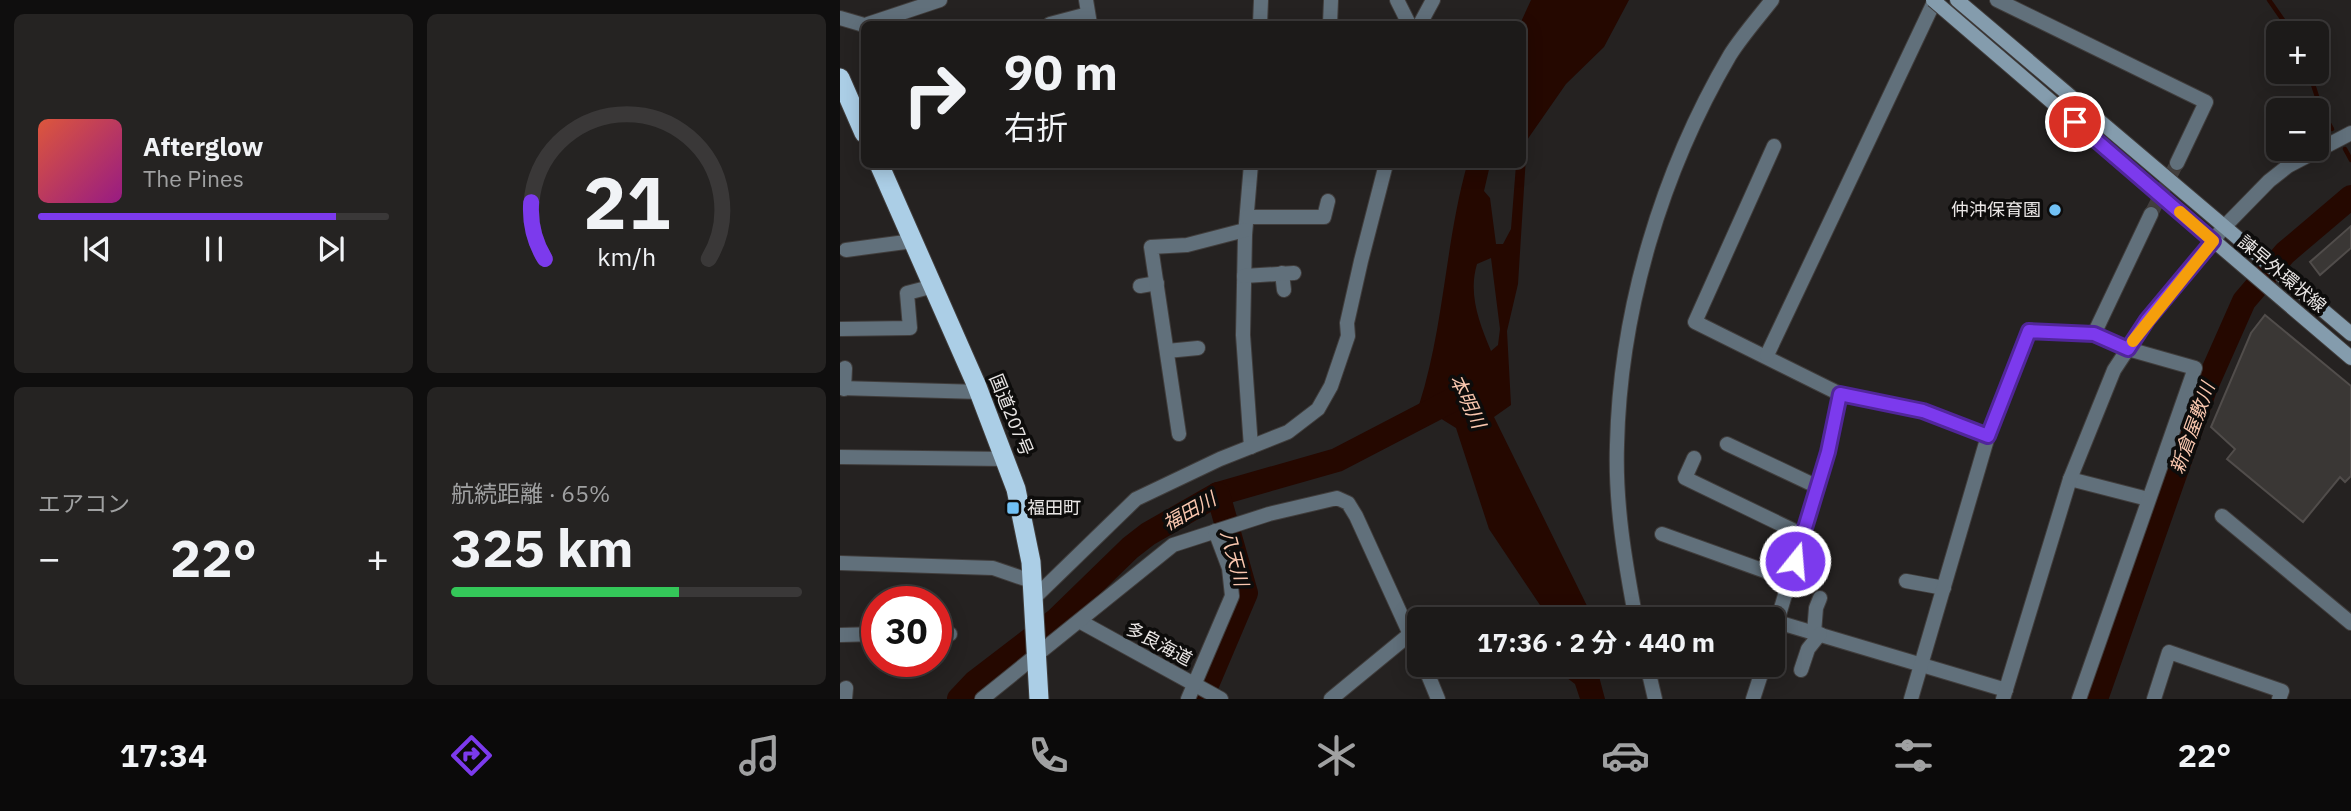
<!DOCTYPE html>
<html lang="ja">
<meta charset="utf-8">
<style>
body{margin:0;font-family:"IBM Plex Sans","Noto Sans JP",sans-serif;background:#252322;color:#f1f3f6;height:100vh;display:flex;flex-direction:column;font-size:26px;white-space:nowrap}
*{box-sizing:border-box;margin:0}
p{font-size:23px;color:#a0a1a2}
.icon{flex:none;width:38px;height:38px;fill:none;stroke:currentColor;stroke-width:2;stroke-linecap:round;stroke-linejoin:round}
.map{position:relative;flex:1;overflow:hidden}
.side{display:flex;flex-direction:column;gap:14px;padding:14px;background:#0f0e0e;width:840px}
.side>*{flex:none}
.top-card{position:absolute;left:21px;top:21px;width:665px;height:147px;border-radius:10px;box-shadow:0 4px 18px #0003,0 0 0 2px #3a3838;background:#1c1a19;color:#f1f3f6;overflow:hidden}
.controls{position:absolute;left:1426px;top:21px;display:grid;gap:14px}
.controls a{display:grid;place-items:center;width:63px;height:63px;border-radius:10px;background:#1c1a19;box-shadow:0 4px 18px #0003,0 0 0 2px #3a3838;font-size:35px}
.speed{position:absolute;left:21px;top:586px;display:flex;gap:14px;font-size:35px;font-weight:700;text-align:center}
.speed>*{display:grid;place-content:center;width:91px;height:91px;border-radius:50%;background:#1c1a19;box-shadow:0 4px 18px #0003,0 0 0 2px #3a3838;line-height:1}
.speed .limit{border:10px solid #d22;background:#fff;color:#111}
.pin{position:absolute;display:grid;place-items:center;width:60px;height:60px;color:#fff;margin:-30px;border:4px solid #fff;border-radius:50%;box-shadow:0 2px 7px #0007}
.me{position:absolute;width:77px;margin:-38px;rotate:17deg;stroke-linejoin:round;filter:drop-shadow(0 0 5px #0008)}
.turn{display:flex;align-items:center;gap:24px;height:147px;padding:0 28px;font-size:32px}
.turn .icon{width:91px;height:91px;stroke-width:2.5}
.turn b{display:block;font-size:49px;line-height:60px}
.big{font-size:52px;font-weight:700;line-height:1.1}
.side .tile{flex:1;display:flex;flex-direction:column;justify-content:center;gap:10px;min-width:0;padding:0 24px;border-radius:10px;background:#252322}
.side .dial{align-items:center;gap:0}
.dial svg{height:182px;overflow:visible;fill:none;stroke:#3a3838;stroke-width:7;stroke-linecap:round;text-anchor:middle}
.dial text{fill:#f1f3f6;stroke:none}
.song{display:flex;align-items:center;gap:21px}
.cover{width:84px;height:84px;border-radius:10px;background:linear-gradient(135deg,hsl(10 70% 55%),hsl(310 70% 35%))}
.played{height:7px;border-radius:4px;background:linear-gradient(90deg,#7c3aed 85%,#3a3838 85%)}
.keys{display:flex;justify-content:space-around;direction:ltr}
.heat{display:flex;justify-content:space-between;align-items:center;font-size:38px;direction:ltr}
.charge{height:10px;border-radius:5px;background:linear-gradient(90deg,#34c759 65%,#3a3838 0)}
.side .tiles{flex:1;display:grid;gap:14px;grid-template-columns:repeat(2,1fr)}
.trip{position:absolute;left:567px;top:607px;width:378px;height:70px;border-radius:10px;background:#1c1a19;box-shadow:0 4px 18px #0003,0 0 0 2px #3a3838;font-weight:700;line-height:70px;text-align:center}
.tab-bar{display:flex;height:112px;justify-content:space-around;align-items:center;background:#0b0a0a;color:#a0a1a2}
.tab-bar .icon{width:49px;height:49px}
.tab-bar .on{color:#7c3aed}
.tab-bar b{font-size:32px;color:#f1f3f6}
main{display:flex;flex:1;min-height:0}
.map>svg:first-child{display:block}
.water{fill:#250800;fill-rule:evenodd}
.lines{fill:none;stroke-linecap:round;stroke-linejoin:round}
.stream{stroke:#250800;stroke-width:4.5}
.river{stroke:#250800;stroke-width:24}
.building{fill:#3a3735;stroke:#514d4b;stroke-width:2}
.minor-tunnel{stroke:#423f3e;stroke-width:14;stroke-dasharray:14 7;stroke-linecap:butt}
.minor-casing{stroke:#403d3c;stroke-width:16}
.tertiary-casing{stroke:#403d3c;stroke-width:16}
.secondary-casing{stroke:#403d3c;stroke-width:16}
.trunk-casing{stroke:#403d3c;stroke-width:21}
.minor{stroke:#61707b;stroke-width:14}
.tertiary{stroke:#61707b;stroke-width:14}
.secondary{stroke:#849cad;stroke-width:14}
.trunk{stroke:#abcee6;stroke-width:19}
.secondary-bridge-casing{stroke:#403d3c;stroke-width:16;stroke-linecap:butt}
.secondary-bridge{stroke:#849cad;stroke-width:14}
.route-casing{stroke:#51269a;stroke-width:18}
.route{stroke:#7c3aed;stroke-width:12}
.slow{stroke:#f59e0b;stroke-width:12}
.poi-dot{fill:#71c1f5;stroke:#0d0c0b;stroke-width:2.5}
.labels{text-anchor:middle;stroke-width:7;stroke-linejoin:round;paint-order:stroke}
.poi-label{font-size:18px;fill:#e9e6e5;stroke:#0d0c0b;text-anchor:end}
.street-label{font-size:18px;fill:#e9e6e5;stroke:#0d0c0b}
.water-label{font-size:19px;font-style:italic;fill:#fac7af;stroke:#0d0c0b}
</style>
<main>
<section class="side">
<div class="tiles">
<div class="tile">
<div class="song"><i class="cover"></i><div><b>Afterglow</b><p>The Pines</p></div></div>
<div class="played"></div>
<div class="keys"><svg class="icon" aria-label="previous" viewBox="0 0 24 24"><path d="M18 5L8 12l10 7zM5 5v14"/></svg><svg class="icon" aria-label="pause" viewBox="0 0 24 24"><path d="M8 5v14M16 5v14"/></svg><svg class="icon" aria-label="next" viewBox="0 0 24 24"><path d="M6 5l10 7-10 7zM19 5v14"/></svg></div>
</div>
<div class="tile dial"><svg viewBox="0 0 100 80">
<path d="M14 69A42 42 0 1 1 86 69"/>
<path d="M14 69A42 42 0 0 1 8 44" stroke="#7c3aed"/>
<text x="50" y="56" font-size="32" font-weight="700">21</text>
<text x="50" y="72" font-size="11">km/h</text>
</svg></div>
<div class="tile"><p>エアコン</p>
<div class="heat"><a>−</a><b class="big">22°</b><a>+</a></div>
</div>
<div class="tile"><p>航続距離 · 65%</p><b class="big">325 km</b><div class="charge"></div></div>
</div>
</section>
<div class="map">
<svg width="1511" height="699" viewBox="0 0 1511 699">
<rect width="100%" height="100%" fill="#252221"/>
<!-- water -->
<g class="water">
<path d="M691,0H789L764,47L726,84L687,140L678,284L667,331L671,405L654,417L750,612L748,619H703L702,608L649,529L616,428L579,405C604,328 605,244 627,165H650L644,191L650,198L656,244H663L671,229L676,165L682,164V24H680ZM651,258L660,329L658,345L651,351C639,322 628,294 637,264Z"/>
<polygon points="710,665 756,665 765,699 740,699 735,684"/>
</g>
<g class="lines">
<!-- stream -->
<g class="stream">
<polyline points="1429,0 1452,33"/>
<polyline points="1469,72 1481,109 1492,129"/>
<polyline points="1505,149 1511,160"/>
</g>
<!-- river -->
<g class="river">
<polyline points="119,699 135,682 216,620 290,548 308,534 378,494 497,460 620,396"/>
<polyline points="361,699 406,593 378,494"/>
<polyline points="1256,699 1365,389 1404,301 1445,253 1511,197"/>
</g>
</g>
<!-- building -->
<g class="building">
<polygon points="1511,226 1511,248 1480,275 1470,262"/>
<polygon points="1425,315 1511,386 1511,476 1505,482 1500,477 1463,522 1387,459 1395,449 1371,427 1411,333"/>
</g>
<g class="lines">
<!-- minor-tunnel -->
<polyline class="minor-tunnel" points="1311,214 1337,163"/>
<!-- minor casing -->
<g class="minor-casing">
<g id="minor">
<polyline points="246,0 250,24"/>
<polyline points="557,0 569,24"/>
<polyline points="1157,0 1366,102 1337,163"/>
<polyline points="0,18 24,25"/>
<polyline points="28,24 100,0"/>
<polyline points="210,24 248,14"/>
<polyline points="420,24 421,0"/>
<polyline points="490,24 491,0"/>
<polyline points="580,24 593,0"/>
<polyline points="934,146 855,322 1000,394 1083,411 1148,436"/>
<polyline points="411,164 405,235 403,335 411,447"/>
<polyline points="407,217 484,217 488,201"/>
<polyline points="6,250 73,241"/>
<polyline points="442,273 444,290"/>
<polyline points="404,276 454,273"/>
<polyline points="300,286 317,283"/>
<polyline points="0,329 70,328 67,293 94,286"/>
<polyline points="1254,334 1311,214"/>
<polyline points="327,351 358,348"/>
<polyline points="927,355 1095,0"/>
<polyline points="0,388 140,392"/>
<polyline points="4,389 5,368"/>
<polyline points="339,434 311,247 347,245 405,230"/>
<polyline points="887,444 978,487"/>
<polyline points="0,457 166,459"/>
<polyline points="854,458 845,478 963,535"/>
<polyline points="1230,479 1308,499"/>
<polyline points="1382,516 1511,623"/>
<polyline points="822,534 950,580"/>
<polyline points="0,563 153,568 191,581"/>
<polyline points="1066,581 1104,588"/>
<polyline points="192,600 296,499 380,459 448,432 478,409 491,386 508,336 507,323 521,261 546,164"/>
<path d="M796,620C785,562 775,504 777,445C780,310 822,171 890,55C902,36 918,18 932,0"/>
<polyline points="241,622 381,699"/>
<polyline points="937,622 1166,690"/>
<polyline points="974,633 976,608 980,598"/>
<polyline points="96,634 110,634"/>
<polyline points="0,635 37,634"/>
<polyline points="933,635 988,451 1000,394"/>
<polyline points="584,665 598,699"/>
<polyline points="807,665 815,699"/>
<polyline points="961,670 968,649 980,634"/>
<polyline points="0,699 5,699 6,688"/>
<polyline points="142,699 333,545 429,514 497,498 508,503 516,516 579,654"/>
<polyline points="348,699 392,596 389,568 375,531"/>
<polyline points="491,699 570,634"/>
<polyline points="913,699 924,665"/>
<polyline points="1071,699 1148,436 1189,331 1254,334 1288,349 1355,368 1239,699"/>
<polyline points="1314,699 1329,652 1442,691 1439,699"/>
</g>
</g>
<!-- tertiary casing -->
<g class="tertiary-casing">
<polyline id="tertiary" points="1163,699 1230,479 1274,370 1307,320 1385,226 1429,181 1448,166 1511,133"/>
</g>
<!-- secondary casing -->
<g class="secondary-casing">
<g id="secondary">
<polyline points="1117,0 1511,334"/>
<polyline points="1235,122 1511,358"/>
</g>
</g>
<!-- trunk casing -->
<g class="trunk-casing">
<g id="trunk">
<polyline points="0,78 24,133"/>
<polyline points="39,164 136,384 176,489 191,562 199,699"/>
</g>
</g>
<!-- minor -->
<use href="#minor" class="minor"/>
<!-- tertiary -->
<use href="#tertiary" class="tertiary"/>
<!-- secondary -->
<use href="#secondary" class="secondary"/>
<!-- trunk -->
<use href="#trunk" class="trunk"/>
<!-- secondary-bridge casing -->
<g class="secondary-bridge-casing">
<polyline id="secondary-bridge" points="1093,0 1235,122"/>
</g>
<!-- secondary-bridge -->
<use href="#secondary-bridge" class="secondary-bridge"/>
</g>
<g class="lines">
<!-- route casing -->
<g class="route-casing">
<polyline id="route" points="955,561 988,452 1000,394 1083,411 1148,436 1189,331 1254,334 1288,349 1307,320 1373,241 1235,122"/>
</g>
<!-- route -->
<use href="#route" class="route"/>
<!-- slow -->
<polyline class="slow" points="1293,341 1373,241 1340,212"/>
</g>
<!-- markers -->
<g class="poi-dot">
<circle cx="1215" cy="210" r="7"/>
<rect x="166" y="501" width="14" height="14" rx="3.5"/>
</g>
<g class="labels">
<!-- poi labels -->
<g class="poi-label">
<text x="1201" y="216">仲沖保育園</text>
<text x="187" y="514" text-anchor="start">福田町</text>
</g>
<!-- street labels -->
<g class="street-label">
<text transform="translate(1442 274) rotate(40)" y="6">諫早外環状線</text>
<text transform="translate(171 415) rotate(68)" y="6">国道207号</text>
<text transform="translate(319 644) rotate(28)" y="6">多良海道</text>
</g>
<!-- water labels -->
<g class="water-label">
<text transform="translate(628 401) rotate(65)" y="7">本明川</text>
<text transform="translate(1352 428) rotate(-70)" y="7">新倉屋敷川</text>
<text transform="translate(349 511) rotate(-29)" y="7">福田川</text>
<text transform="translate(395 558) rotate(75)" y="7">八天川</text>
</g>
</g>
</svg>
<div class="controls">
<a>+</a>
<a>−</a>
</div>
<div class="speed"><div class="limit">30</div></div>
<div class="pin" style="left:1235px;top:122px;background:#d93025"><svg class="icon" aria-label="arrive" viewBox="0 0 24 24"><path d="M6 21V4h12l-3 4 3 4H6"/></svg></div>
<svg class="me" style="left:955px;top:561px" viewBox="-20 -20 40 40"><circle r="17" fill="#7c3aed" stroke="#fff" stroke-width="3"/><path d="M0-11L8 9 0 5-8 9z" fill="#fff"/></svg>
<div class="trip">17:36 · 2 分 · 440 m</div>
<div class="top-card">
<div class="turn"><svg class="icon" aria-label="right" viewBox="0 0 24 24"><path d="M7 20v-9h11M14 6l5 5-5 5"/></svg><div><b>90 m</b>右折</div></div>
</div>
</div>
</main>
<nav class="tab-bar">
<b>17:34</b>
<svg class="icon on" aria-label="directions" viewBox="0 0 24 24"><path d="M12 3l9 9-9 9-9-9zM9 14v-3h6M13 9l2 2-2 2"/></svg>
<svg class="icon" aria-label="music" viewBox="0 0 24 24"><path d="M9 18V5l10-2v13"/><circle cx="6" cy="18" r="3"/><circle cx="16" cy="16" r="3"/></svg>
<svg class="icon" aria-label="phone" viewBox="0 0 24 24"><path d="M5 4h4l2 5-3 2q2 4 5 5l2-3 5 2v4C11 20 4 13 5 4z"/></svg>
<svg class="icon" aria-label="climate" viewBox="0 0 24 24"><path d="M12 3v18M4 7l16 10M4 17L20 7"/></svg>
<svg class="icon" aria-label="car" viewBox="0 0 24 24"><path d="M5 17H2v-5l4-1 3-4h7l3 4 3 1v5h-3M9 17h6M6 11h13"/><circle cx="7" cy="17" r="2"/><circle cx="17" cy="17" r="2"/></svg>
<svg class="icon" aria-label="filters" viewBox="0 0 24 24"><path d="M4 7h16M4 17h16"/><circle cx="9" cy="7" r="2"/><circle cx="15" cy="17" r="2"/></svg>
<b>22°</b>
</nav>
